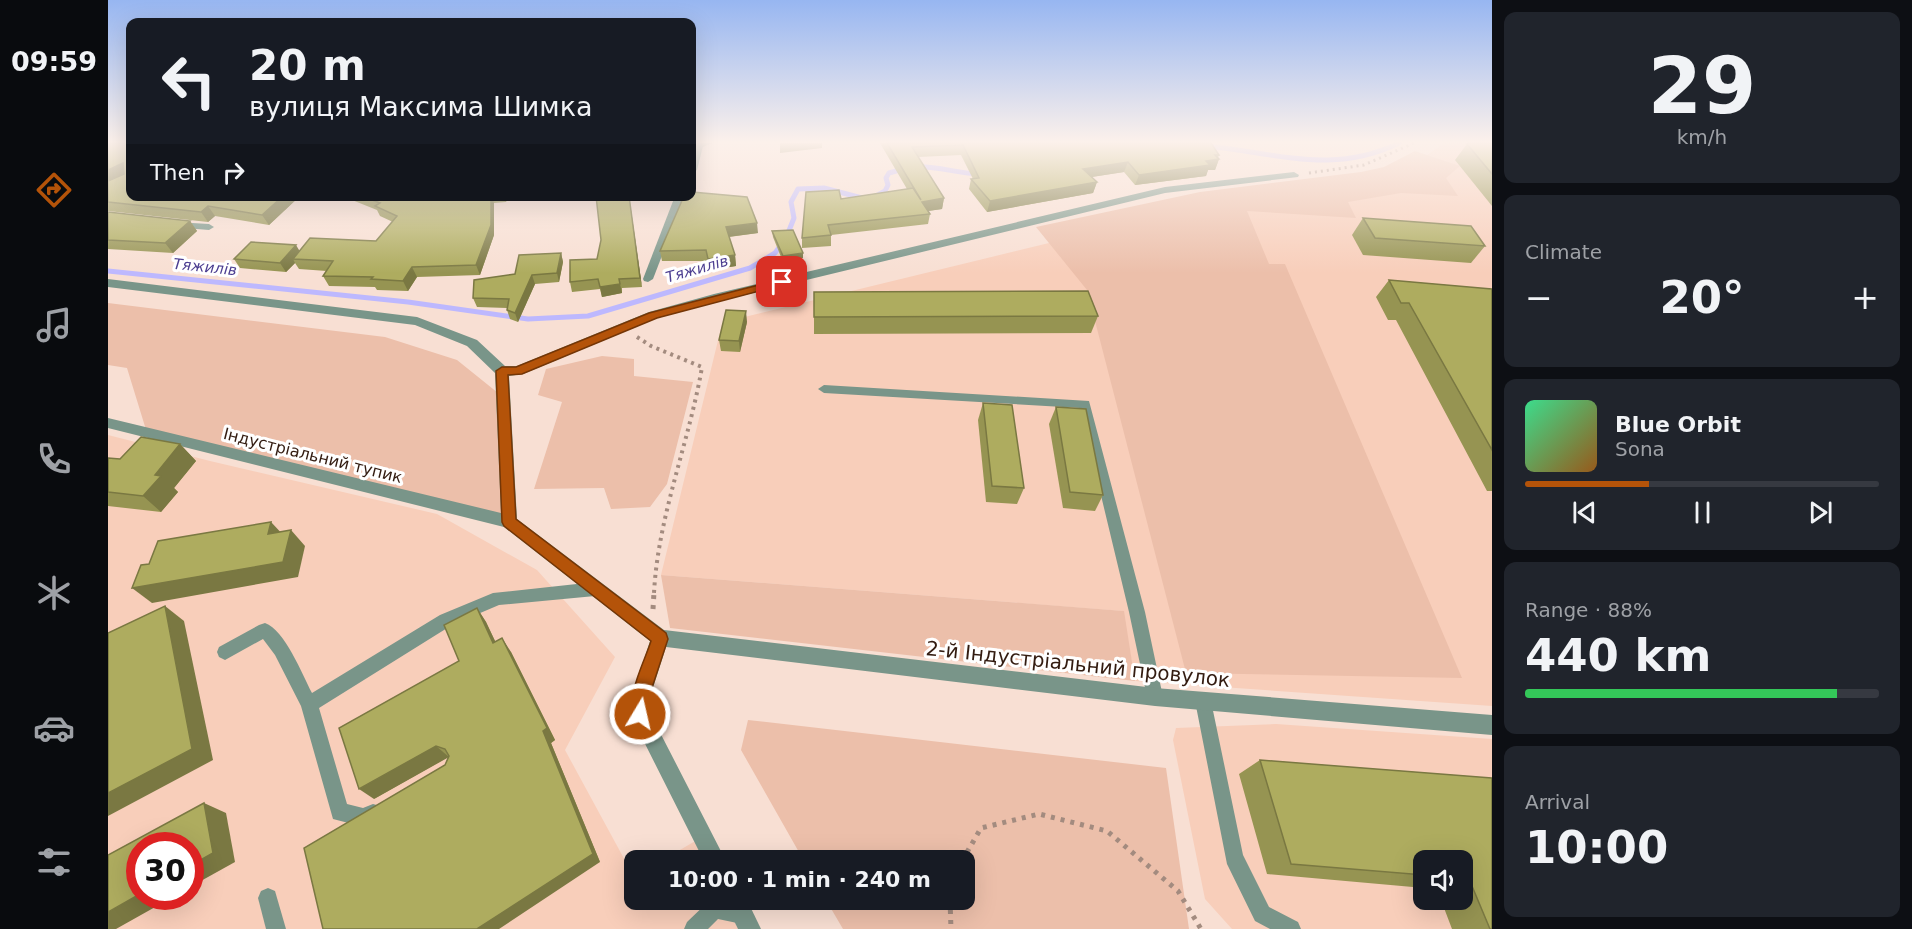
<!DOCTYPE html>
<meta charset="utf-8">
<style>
body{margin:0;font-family:"DejaVu Sans",sans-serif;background:#20242c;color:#f1f3f6;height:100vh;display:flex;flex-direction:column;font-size:22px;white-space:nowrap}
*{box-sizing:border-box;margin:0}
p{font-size:20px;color:#9ea1a6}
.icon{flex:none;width:33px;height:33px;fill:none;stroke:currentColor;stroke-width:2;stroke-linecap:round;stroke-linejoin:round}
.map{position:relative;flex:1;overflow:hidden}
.panel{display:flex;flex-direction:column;gap:12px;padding:12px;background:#0d0f14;width:420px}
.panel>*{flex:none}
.guide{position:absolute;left:18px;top:18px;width:570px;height:183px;border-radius:12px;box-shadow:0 6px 24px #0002;background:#171b24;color:#f1f3f6;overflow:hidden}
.tools{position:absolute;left:1305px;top:850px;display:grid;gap:12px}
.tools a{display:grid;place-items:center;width:60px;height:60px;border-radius:12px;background:#171b24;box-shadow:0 6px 24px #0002;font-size:30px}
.speed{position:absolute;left:18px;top:832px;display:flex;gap:12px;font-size:30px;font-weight:700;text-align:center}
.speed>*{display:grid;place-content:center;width:78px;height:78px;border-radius:50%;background:#171b24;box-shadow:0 6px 24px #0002;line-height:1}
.speed .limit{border:9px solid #d22;background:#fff;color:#111}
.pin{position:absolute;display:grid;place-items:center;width:51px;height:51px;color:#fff;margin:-26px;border-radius:12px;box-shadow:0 3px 9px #0006}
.me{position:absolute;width:66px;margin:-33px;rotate:9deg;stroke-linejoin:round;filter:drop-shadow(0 0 4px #0008)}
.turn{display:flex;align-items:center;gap:21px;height:126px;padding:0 24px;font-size:27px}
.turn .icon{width:78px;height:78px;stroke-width:2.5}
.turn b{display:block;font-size:42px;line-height:51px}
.then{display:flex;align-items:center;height:57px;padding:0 24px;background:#0003;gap:12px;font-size:22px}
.big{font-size:45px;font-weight:800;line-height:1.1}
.panel .card{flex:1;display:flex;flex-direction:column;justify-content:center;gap:9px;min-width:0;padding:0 21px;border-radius:12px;background:#20242c}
.panel .dial{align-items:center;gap:0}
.dial b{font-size:78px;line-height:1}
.song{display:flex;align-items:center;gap:18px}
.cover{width:72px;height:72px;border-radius:9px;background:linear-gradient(135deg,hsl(150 70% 55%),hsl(30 70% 35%))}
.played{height:6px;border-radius:3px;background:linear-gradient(90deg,#b45309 35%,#363941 35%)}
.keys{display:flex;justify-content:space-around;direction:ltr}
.heat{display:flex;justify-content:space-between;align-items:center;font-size:33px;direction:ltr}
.charge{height:9px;border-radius:4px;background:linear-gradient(90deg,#34c759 88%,#363941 0)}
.trip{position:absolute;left:516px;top:850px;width:351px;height:60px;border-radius:12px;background:#171b24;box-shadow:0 6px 24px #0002;font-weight:800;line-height:60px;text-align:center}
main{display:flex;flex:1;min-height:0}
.tabs{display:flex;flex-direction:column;width:108px;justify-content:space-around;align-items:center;background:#090b0e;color:#9ea1a6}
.tabs .icon{width:42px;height:42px}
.tabs .selected{color:#b45309}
.tabs b{font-size:27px;color:#f1f3f6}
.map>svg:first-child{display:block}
.built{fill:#f8ceba;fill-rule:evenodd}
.green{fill:#ecbfaa}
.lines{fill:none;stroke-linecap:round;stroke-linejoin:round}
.stream{stroke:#bdb8fe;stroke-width:5}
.path-far2{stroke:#a38b7f;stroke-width:3;stroke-dasharray:2 4;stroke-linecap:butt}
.path-far1{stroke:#a38b7f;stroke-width:4;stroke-dasharray:3 4.5;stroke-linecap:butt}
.path{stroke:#a38b7f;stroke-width:5;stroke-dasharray:4 6;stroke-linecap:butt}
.lane{fill:#799589;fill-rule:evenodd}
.street{fill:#799589;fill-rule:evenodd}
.wall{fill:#969452}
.shaded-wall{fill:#7a7842}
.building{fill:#aeac5f;stroke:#7a7842;stroke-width:1.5}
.route{fill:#b45309;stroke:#753606;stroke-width:1.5}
.labels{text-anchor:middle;stroke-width:6;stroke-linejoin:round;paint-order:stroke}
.far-water-label{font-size:15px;font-style:italic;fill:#4d3f91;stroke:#fff}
.street-label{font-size:16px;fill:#331c11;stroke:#fff}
.near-street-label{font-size:20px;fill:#331c11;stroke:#fff}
</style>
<main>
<nav class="tabs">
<b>09:59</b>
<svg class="icon selected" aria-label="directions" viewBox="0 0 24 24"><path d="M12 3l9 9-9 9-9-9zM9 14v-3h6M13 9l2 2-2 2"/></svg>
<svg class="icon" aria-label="music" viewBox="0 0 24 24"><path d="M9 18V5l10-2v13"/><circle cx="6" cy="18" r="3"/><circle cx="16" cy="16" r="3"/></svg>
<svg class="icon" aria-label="phone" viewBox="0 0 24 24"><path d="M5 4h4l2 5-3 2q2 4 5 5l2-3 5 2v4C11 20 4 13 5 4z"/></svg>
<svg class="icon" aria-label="climate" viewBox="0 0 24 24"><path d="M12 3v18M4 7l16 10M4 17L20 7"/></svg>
<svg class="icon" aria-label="car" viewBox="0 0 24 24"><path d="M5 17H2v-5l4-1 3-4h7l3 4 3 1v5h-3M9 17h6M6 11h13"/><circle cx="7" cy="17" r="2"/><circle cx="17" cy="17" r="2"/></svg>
<svg class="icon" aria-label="filters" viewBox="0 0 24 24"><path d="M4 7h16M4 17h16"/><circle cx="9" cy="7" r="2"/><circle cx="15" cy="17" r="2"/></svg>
</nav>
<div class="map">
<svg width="1384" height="929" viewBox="0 0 1384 929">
<rect width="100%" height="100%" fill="#f8dfd3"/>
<!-- built -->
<g class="built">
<polygon points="1336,143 1384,143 1384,706 1027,681 1015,611 553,575 614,324 620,321 941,243 1287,178"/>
<path d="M0,435L102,461L329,514L429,570L507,657L457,750L526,877V900H617L630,929H0ZM32,846H82V897H32Z"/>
<path d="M1168,724L1384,739V929H1124L1097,899L1065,740L1068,728ZM1316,861H1354V900H1316Z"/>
<polygon points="589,840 599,861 553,861"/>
</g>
<!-- green -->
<g class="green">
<polygon points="1307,151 1352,166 1338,178 1350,196 1293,193 1240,202 1248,218 1139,211 1161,264 1177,264 1354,678 1078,673 979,290 928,227 1092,192 1253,172 1276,167"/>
<polygon points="0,303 277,337 349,360 395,397 401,522 39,433 19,368 0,365"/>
<polygon points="494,356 526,359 526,376 585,382 559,484 542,507 503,509 496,488 426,489 454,402 430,395 438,369"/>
<polygon points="553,575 1016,611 1027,681 562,628"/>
<polygon points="640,720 1058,768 1081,929 735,929 718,900 856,900 856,861 696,861 633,750"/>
</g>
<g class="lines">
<!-- stream -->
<g class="stream">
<path d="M1097,146C1168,152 1223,176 1291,143"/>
<path d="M806,167C828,165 850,174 872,174"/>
<polyline points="768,196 777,191 780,185 778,178 781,173 795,169"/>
<polyline points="0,271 300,302 420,319 480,316 642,268 667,253 678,238 686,218 683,202 690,189 716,188 754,198"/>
</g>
<!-- path-far2 -->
<polyline class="path-far2" points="1201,173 1256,165 1306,143"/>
<!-- path-far1 -->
<path class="path-far1" d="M529,337L543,346L594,367C581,443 550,516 546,593"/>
<!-- path -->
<g class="path">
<polyline points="545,609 546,592"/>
<polyline points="854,861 873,828 931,814 999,831 1070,891 1093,929"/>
<polyline points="842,900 843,929"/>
</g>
<!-- lane -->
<g class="lane">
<polygon points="588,144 595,146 589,170 584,173 584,156"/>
<polygon points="567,196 577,196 545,279 540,282 536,281 535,279"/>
<polygon points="68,222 101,224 106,227 101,230 64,227 64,223"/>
<polygon points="716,385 981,401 1037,612 1055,697 1053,703 1047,705 1041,703 1039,697 1021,612 972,408 716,393 710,389"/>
<path d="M487,582L492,584L495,589L492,594L487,596L391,605L344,625L211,708L239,804L255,808L265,804L272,806L274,813L272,820L256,827L225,819L193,706L167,655L155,639L117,660L111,657L109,652L111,647L151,625L157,623C177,630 194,674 204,693L332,615L385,593Z"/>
<polygon points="1095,693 1101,695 1103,701 1135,855 1161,907 1190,922 1193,929 1162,929 1147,921 1119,864 1087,701 1089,695"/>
<polygon points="160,888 167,891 178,929 158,929 150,898 153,891"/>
<polygon points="602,900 616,900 641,907 644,914 641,921 634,924 610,919 600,929 576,929 579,922"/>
</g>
<!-- street -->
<g class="street">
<polygon points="590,143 604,143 584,152 584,146"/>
<polygon points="1186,172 1191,175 1190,177 1057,193 608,302 549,318 415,374 401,376 409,519 556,630 1047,688 1384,715 1384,735 1047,706 558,647 542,697 542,713 618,861 596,861 522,714 524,697 542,641 396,527 0,428 0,418 393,513 387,373 359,346 307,325 0,287 0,279 309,317 369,340 397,366 409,366 541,312 606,294 1057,187"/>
<polygon points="616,900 639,900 653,929 630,929"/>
</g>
</g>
<!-- wall -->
<g class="wall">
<polygon points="0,143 192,196 161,225 107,216 100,222 0,211"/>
<polygon points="772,143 1103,143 1111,155 1110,158 1111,159 1107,170 1100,170 1098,176 1027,185 1016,172 983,177 989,182 985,193 879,212 861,189 863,179 865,179 853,155 810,157 836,198 834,209 820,211 822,214 820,224 723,235 723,246 694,248 694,238 733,199 799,189"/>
<polygon points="1384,143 1384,206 1347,160 1359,144"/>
<polygon points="234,196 400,196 398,202 386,203 386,235 372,275 309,277 300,291 269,290 267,287 221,286 215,276 219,271 191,269 187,263 178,272 132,268 126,259 268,241 285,222 272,216 269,210"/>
<polygon points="521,196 534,287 514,288 514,293 494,297 492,289 464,292 462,282 489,259"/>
<polygon points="576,196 650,233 621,237 627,255 628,266 602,270 599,261 554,261 552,251"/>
<polygon points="0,212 82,221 89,231 65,253 0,249"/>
<polygon points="1255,218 1377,246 1363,263 1255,255 1244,235"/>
<polygon points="664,231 695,253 695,258 675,262 665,237"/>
<polygon points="453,253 455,262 451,282 427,284 410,322 402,319 399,310 399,308 369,307 365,298 407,274"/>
<polygon points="1281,280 1384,289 1384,491 1379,491 1288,320 1280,320 1268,297"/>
<polygon points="706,292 990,316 983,333 706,334"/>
<polygon points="639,322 632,352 613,351 611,340"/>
<polygon points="875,403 916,488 909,504 878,502 870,420"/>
<polygon points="948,407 995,495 987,511 955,508 941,424"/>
<polygon points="72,444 88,461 66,488 70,492 53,512 0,506 0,458 12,459"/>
<polygon points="369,608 378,622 387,641 403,652 447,740 443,743 492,862 337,765 340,757 266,799 351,661"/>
<polygon points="1152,760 1384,778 1384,929 1344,929 1333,900 1354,900 1354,861 1316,861 1316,888 1159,874 1131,774"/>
</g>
<!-- shaded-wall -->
<g class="shaded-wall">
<polygon points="672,143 714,143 714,148 672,153"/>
<polygon points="1111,159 1107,170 1100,170 1098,176 1027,185 1031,175 1098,161"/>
<polygon points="1020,162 1016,172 971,179 975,169"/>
<polygon points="15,163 22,173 0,184 0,170"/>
<polygon points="989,182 985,193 879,212 882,201"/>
<polygon points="175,196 192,196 161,225 154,215"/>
<polygon points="383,196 384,196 386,203 386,235 372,275 368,265"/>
<polygon points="396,196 400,196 398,202"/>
<polygon points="521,196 534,287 532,278"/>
<polygon points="836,198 834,209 813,212 814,202"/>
<polygon points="100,206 107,216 100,222 93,212"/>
<polygon points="82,221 89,231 65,253 57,243"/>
<polygon points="649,223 650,233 619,237 618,227"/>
<polygon points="188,245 194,255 185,259 187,263 178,272 172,263"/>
<polygon points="453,253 455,262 451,282 449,273"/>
<polygon points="695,253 695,258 675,262 675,256"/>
<polygon points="627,255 628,266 602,270 600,259"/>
<polygon points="304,267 309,277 300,291 295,281"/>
<polygon points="424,275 427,284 410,322 407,313"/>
<polygon points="512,284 514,293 494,297 492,287"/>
<polygon points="638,311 639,322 632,352 631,341"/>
<polygon points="72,444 88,461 66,488 70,492 53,512 35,496 47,475"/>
<polygon points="163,522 178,538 160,534"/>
<polygon points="183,530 197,546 190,577 44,603 24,588"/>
<polygon points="57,606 76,621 105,760 0,816 0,793"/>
<polygon points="369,608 378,622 394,656 385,643"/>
<polygon points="394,638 403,652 447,740 443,743 492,862 391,929 369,929"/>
<polygon points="328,746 341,757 266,799 251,789"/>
<polygon points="96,803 118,813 127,862 82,887 82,866"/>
<polygon points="32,894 32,897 65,897 8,929 0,929 0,912"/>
</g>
<!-- building -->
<g class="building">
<polygon points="0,143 22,143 22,196 175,196 154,215 100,206 93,212 0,202 0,181 16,174 15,163 0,170"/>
<polygon points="779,143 1103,143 1111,155 1107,155 1111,159 1098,161 1102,165 1031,175 1020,162 975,169 989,182 882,201 863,179 871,178 855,145 804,147 836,198 814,202 822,214 720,225 723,235 694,238 698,192 731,190 733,199 805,188 813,200"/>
<polygon points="1360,143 1384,143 1384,174 1359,144"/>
<polygon points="584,192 639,197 649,223 618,227 627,255 600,259 598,250 552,251 576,196 584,196"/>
<polygon points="254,196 383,196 383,225 368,265 304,267 295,281 263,279 265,277 215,276 225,261 185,259 202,238 268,241 289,216 267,206 272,203"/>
<polygon points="488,196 521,196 532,278 511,279 512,284 492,287 490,279 462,282 462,260 489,259 493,240"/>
<polygon points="0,212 82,221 57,243 0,240"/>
<polygon points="1255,218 1363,226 1377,246 1267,238"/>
<polygon points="685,230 695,253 675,256 664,231"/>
<polygon points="143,242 188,245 172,263 126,259"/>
<polygon points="453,253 449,273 424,275 407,313 399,310 401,299 365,298 366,280 407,274 411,255"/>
<polygon points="1281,280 1384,289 1384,450 1301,303 1293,303"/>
<polygon points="980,291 990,316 706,317 706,292"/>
<polygon points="618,310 638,311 631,341 611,340"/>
<polygon points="875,403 904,405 916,488 884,486"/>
<polygon points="948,407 978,409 995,495 962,492"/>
<polygon points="33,437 72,444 47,475 53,476 35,496 0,492 0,458 12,459"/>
<polygon points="163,522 160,534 183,530 175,562 24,588 33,565 41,564 50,541"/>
<polygon points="57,606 84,749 0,793 0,633"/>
<polygon points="369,608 385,643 394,638 439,728 435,731 485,854 369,929 215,929 196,848 337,765 341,756 337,749 328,746 251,789 231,728 351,661 336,625"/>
<polygon points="1152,760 1384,778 1384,929 1382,929 1361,879 1354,878 1354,861 1316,861 1316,875 1183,864"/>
<polygon points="96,803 105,853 82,866 82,846 32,846 32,894 0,912 0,855"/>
</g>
<!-- sky -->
<linearGradient id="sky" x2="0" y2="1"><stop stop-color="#97b6f1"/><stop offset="0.52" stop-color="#fcf1eb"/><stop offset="1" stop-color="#fcf1eb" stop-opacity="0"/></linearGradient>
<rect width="1384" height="273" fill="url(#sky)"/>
<!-- route -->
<path class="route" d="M674,279L679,282L678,284L549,318L414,374L400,375L408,519L558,633L560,639L541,697L538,720L532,722L526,720C517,697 536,663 543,641L396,526L394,522L388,371L394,367H408L541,313Z"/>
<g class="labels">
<!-- far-water labels -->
<g class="far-water-label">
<text transform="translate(97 267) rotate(6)" y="5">Тяжилів</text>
<text transform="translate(589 269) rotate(-16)" y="5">Тяжилів</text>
</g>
<!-- street labels -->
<g class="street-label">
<text transform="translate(205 455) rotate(14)" y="6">Індустріальний тупик</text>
</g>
<!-- near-street labels -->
<g class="near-street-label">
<text transform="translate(970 664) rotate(6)" y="7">2-й Індустріальний провулок</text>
</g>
</g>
</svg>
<div class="tools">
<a><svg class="icon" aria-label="sound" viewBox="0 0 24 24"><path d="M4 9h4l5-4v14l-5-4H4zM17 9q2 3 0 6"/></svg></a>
</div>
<div class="speed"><div class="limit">30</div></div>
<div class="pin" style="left:674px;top:282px;background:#d93025"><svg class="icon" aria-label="arrive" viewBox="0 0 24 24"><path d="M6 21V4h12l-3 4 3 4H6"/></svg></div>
<svg class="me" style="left:532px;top:714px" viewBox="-20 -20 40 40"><circle r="17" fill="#b45309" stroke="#fff" stroke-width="3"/><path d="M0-11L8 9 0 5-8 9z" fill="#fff"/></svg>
<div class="trip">10:00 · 1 min · 240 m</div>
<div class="guide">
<div class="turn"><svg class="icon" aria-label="left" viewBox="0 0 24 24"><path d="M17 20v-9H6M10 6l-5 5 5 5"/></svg><div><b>20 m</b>вулиця Максима Шимка</div></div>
<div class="then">Then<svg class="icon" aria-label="right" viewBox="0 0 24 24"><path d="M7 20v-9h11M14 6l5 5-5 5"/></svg></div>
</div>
</div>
<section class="panel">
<div class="card dial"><b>29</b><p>km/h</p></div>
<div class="card"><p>Climate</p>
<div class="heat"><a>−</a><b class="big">20°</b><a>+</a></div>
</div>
<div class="card">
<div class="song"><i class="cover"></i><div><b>Blue Orbit</b><p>Sona</p></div></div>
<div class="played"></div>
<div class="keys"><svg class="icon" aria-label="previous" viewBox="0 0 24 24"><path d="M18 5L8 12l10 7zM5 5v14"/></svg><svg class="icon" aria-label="pause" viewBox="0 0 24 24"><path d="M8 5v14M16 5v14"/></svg><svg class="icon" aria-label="next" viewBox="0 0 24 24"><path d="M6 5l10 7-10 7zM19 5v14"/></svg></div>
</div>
<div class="card"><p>Range · 88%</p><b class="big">440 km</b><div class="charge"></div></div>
<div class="card"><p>Arrival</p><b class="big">10:00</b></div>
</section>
</main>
